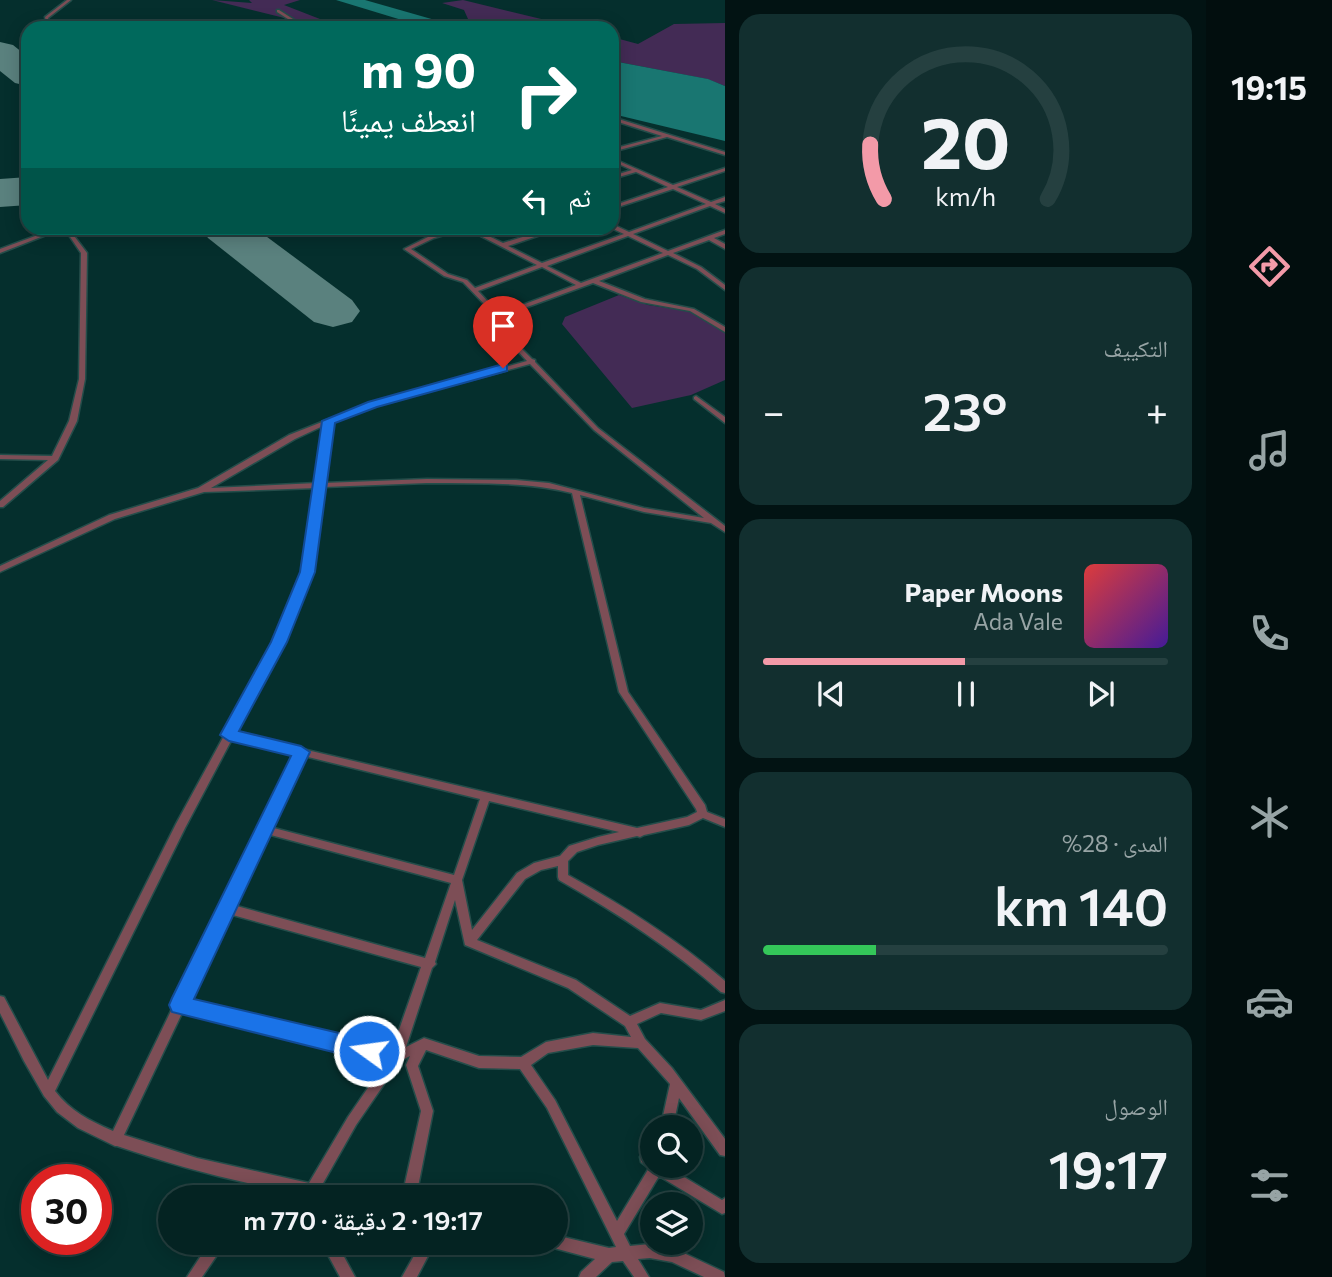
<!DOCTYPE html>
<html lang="ar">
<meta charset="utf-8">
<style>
body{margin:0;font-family:Commissioner,"Noto Naskh Arabic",sans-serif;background:#122f2f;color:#f1f3f6;direction:rtl;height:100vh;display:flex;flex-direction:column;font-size:26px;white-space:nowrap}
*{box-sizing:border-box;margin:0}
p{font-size:23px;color:#97a4a5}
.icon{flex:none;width:38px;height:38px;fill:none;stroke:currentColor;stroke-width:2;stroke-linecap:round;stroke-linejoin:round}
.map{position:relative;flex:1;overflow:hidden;direction:ltr}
.side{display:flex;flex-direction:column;gap:14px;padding:14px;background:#021313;width:481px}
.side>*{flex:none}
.hud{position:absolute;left:21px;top:21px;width:598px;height:214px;border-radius:21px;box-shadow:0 4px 18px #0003,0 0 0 2px #254040;direction:rtl;background:#00695c;color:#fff;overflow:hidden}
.fabs{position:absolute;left:640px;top:1115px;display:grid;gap:14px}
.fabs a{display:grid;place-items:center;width:63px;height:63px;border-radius:50%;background:#042322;box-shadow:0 4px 18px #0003,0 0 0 2px #254040;font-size:35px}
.speed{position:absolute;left:21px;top:1164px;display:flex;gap:14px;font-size:35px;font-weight:700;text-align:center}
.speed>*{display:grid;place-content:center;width:91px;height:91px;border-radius:50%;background:#042322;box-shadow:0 4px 18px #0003,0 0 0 2px #254040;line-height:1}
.speed .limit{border:10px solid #d22;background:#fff;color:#111}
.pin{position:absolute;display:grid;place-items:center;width:60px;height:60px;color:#fff;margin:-72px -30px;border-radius:50% 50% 50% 0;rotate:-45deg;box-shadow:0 0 7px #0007}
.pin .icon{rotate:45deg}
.me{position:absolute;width:77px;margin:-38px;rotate:284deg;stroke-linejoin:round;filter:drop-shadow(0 0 5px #0008)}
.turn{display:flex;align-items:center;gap:24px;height:147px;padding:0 28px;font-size:32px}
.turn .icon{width:91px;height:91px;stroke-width:2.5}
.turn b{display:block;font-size:49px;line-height:60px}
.then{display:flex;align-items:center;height:66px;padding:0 28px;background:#0003;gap:14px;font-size:26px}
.big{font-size:52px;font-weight:600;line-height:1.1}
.side .card{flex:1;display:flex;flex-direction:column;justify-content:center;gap:10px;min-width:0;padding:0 24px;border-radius:21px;background:#122f2f}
.side .dial{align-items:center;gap:0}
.dial svg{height:182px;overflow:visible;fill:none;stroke:#254040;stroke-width:7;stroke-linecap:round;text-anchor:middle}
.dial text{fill:#f1f3f6;stroke:none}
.song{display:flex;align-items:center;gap:21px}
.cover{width:84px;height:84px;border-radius:10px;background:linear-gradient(135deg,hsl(0 70% 55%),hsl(260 70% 35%))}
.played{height:7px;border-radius:4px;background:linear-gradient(90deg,#f39aa8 50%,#254040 50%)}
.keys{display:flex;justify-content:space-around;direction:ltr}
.heat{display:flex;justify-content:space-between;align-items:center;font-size:38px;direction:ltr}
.charge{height:10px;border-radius:5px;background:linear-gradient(90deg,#34c759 28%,#254040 0)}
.trip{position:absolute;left:158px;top:1185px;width:410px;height:70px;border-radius:35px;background:#042322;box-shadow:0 4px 18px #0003,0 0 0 2px #254040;font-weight:600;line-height:70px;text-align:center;direction:rtl}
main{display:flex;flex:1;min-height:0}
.tabs{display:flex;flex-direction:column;width:126px;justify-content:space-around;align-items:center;background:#020e0e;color:#97a4a5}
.tabs .icon{width:49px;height:49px}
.tabs .selected{color:#f39aa8}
.tabs b{font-size:32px;color:#f1f3f6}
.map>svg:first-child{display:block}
.green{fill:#432b55}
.water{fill:#197671}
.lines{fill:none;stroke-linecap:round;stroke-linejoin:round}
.runway{fill:#5a817e;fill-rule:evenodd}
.street-casing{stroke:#244d4a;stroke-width:3}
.street{fill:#7d4e56;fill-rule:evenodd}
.route{fill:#1a73e8;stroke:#114b97;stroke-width:2}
</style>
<main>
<nav class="tabs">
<b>19:15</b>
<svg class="icon selected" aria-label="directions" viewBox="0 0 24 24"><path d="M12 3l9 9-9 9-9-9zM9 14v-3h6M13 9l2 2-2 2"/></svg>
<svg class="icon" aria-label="music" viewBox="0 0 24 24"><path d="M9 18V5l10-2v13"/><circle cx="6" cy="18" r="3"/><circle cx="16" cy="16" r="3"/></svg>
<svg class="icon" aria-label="phone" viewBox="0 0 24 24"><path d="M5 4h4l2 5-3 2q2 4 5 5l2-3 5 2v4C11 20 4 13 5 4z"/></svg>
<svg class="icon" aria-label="climate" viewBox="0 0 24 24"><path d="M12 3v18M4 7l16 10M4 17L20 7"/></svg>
<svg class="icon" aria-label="car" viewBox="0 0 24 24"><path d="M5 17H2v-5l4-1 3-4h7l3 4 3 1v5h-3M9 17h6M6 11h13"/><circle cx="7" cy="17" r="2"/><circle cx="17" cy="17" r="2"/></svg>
<svg class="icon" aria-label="filters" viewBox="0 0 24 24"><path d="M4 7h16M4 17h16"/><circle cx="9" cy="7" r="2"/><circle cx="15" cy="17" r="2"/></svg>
</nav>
<section class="side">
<div class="card dial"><svg viewBox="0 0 100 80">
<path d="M14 69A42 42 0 1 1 86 69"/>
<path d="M14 69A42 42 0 0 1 8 45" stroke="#f39aa8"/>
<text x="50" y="56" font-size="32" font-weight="700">20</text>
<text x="50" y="72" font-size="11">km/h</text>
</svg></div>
<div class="card"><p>التكييف</p>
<div class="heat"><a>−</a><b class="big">23°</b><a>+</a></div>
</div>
<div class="card">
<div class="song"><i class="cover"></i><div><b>Paper Moons</b><p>Ada Vale</p></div></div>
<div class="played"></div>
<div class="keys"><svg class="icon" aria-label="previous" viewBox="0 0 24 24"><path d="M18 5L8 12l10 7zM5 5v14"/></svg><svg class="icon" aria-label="pause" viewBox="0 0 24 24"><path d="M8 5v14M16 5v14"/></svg><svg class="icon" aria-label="next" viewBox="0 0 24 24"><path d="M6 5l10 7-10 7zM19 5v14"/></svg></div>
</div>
<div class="card"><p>المدى · 28%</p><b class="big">140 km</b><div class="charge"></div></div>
<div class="card"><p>الوصول</p><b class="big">19:17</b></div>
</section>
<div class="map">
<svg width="725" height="1277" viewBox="0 0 725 1277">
<rect width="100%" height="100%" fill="#052f2d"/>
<!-- green -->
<g class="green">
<polygon points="212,0 252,3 249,0 300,0 284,5 343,28 325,28"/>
<polygon points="463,0 562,24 578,28 454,26 468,19 464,10 442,3"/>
<polygon points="725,23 725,86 707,79 613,61 612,37 638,44 674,24"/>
<polygon points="619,295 648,305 694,312 725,332 725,380 691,395 632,408 562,324 565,317"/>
</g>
<!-- water -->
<g class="water">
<polygon points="336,0 365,0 463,28 428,28"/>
<polygon points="613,61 708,79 725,86 725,141 621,116 613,111"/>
</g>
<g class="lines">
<!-- runway -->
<g class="runway">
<polygon points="0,42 13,45 28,57 28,86 15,83 0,71"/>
<polygon points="28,177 28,205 0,207 0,179"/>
<polygon points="201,228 255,228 352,300 360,311 352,322 333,327 314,322 208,238"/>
</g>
<!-- street casing -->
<g class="street-casing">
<g id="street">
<polygon points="67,0 71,0 48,18 51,28 47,28 45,17"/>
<polygon points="277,10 279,10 307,28 302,28 277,12"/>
<polygon points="612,117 725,152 725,155 667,137 612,152 612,149 662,136 612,120"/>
<path d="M612,158L673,185L725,168V171L677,187L711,202L725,197V201L715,204L725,209V213L710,206L633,234L668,251L725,230V234L714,238L725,244V249L709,240L673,253L701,267L725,285V290L697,269L668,255L599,281L645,299L694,309L725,327V332L690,311L641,302L593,283L500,317L517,344L532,359L535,360V362L598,428L725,526V532L711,523L644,512L580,495L628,692L705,805L707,812L725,819V827L703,818L689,825L644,835L640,837L637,836L598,845L577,852L568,861V875C624,906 677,939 725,981V993L721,992C671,948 617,913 559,880L558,877V866L541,870L525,879L477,940L576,980L630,1016L660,1003L701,1010L725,1000V1011L701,1020L661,1013L637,1024L645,1039L672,1068L725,1139V1156L720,1155L679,1098L675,1117L671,1127H658L663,1116L670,1084L638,1048L593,1045L548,1053L531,1065L555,1100L617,1221L649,1168L641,1162L640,1157L648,1141L653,1140V1166H666L722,1200L725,1198V1213L722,1214L659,1176L624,1234L630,1246L650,1244L673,1248L724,1272L725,1277H704L672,1262L650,1258L638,1259L649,1277H634L623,1261L612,1262L596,1277H579L581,1272L595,1259L550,1247L548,1242H555V1235L609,1248L616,1247L547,1108L520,1069L479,1068L426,1050L418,1066L433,1111L416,1197H402L421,1111L406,1065L410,1056L400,1061L356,1125L322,1185L355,1192L357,1197H307V1196L266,1187L259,1197H244L252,1184C206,1174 161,1161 117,1146H115L78,1128L57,1112L44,1096L24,1061L0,1013V996L4,997L48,1080L176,824L275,642L304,573L316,488L204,492L115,519L0,572V566L109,515L198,488L289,435L327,420L371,404L527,361L513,346L495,319L492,317L493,316L488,308L463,282L444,276L404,249L428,237L414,229V228H419L433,235L458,228H464V229L434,238L411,249L448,274L467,280L475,288L537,265L467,229V228H472L503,243L552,228H558V229L508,246L542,263L624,234L611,228H612V224L629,232L706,204L673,189L612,209V206L668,187L636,172L612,179V176L632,170L612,161ZM628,236L663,253L581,283L547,266ZM542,267L576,285L498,314L492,306L478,291ZM530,364L594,430L704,518L644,508L549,483L516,480L427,479L324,483L332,422L375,406ZM325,425L317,483L211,488L295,439ZM427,483C475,484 524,481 572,493L619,692L696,809L697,812L687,817L637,828L235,733L283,642L312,573L324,487ZM232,739L295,754L113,1131C90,1121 70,1111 55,1091L185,828ZM304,756L480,799L454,875L270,827ZM489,801L619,832L598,837L569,846L560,856L534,863L517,873L472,930L462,880ZM267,834L451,883L425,958L233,905ZM455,900L465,945L568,988L625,1026L631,1037L593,1033L546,1042L521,1057L479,1056L424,1038L406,1047L432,968L436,964L435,962ZM229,914L421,967L392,1050L187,1001ZM183,1011L387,1060L348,1117L309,1183L197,1158L124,1135Z"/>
<polygon points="57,228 68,228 87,253 85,379 77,421 58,460 3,507 0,507 0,501 48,460 0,459 0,455 52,456 69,421 79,379 81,253 64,228 0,253 0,249"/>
<polygon points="696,396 725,417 725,423 694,399 694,397"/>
<polygon points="210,1242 226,1242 202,1277 187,1277"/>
<polygon points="321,1242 336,1242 355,1277 340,1277"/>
<polygon points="417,1242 431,1242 428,1256 417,1277 402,1277 415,1254"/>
</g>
</g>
<!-- street -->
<use href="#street" class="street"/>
</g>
<!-- route -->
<polygon class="route" points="503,364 507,365 507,371 377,407 335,423 315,572 287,642 239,731 301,746 310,752 194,999 369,1040 376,1043 380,1051 376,1058 369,1061 172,1012 169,1005 172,998 291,756 229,741 220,735 271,642 300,572 322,421 368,402"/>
</svg>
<div class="fabs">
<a><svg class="icon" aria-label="search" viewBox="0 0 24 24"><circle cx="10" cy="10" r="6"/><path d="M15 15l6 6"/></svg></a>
<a><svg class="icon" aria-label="layers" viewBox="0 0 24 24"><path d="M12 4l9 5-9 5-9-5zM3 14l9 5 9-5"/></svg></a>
</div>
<div class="speed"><div class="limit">30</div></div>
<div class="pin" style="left:503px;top:368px;background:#d93025"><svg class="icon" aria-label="arrive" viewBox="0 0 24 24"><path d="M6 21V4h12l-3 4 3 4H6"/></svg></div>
<svg class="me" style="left:369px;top:1051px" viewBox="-20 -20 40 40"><circle r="17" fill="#1a73e8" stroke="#fff" stroke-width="3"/><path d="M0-11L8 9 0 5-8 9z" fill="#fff"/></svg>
<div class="trip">19:17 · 2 دقيقة · 770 m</div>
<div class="hud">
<div class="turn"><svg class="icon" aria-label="right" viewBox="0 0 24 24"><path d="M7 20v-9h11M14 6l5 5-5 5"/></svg><div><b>90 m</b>انعطف يمينًا</div></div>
<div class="then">ثم<svg class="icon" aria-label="left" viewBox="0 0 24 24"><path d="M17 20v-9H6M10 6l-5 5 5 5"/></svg></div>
</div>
</div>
</main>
